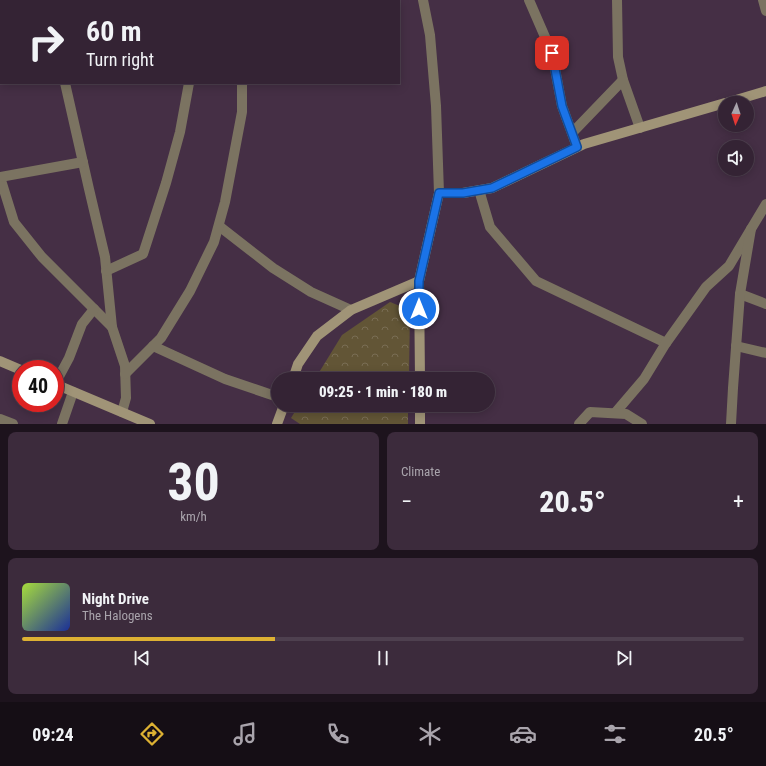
<!DOCTYPE html>
<meta charset="utf-8">
<style>
body{margin:0;font-family:"Roboto Condensed",sans-serif;background:#3c2b3c;color:#f1f3f6;height:100vh;display:flex;flex-direction:column;font-size:15px;white-space:nowrap}
*{box-sizing:border-box;margin:0}
p{font-size:13px;color:#a9a4ac}
.icon{flex:none;width:22px;height:22px;fill:none;stroke:currentColor;stroke-width:2;stroke-linecap:round;stroke-linejoin:round}
.map{position:relative;height:424px;overflow:hidden}
.panel{display:flex;flex-direction:column;gap:8px;padding:8px;background:#1d131d;flex:1}
.panel>*{flex:none}
.guide{position:absolute;left:0px;top:0px;width:400px;height:84px;box-shadow:0 2px 10px #0003,0 0 0 1px #4e404f;background:#342334;color:#f1f3f6;overflow:hidden}
.needle{width:26px;rotate:183deg}
.fabs{position:absolute;left:718px;top:96px;display:grid;gap:8px}
.fabs a{display:grid;place-items:center;width:36px;height:36px;border-radius:50%;background:#342334;box-shadow:0 2px 10px #0003,0 0 0 1px #4e404f;font-size:20px}
.speed{position:absolute;left:12px;top:360px;display:flex;gap:8px;font-size:20px;font-weight:700;text-align:center}
.speed>*{display:grid;place-content:center;width:52px;height:52px;border-radius:50%;background:#342334;box-shadow:0 2px 10px #0003,0 0 0 1px #4e404f;line-height:1}
.speed .limit{border:6px solid #d22;background:#fff;color:#111}
.pin{position:absolute;display:grid;place-items:center;width:34px;height:34px;color:#fff;margin:-17px;border-radius:8px;box-shadow:0 2px 6px #0006}
.me{position:absolute;width:44px;margin:-22px;rotate:0deg;stroke-linejoin:round;filter:drop-shadow(0 0 3px #0008)}
.turn{display:flex;align-items:center;gap:14px;height:84px;padding:0 20px;font-size:18px}
.turn .icon{width:52px;height:52px;stroke-width:2.5}
.turn b{display:block;font-size:28px;line-height:34px}
.big{font-size:30px;font-weight:800;line-height:1.1}
.panel .widget{flex:1;display:flex;flex-direction:column;justify-content:center;gap:6px;min-width:0;padding:0 14px;border-radius:8px;background:#3c2b3c}
.panel .dial{align-items:center;gap:0}
.dial b{font-size:52px;line-height:1}
.song{display:flex;align-items:center;gap:12px}
.cover{width:48px;height:48px;border-radius:6px;background:linear-gradient(135deg,hsl(80 70% 55%),hsl(230 70% 35%))}
.played{height:4px;border-radius:2px;background:linear-gradient(90deg,#ddb133 35%,#4e404f 35%)}
.keys{display:flex;justify-content:space-around;direction:ltr}
.heat{display:flex;justify-content:space-between;align-items:center;font-size:22px;direction:ltr}
.panel .tiles{flex:1;display:grid;gap:8px;grid-template-columns:1fr 1fr}
.widget:last-child{grid-column:span 2}
.trip{position:absolute;left:271px;top:372px;width:224px;height:40px;border-radius:20px;background:#342334;box-shadow:0 2px 10px #0003,0 0 0 1px #4e404f;font-weight:800;line-height:40px;text-align:center}
.dock{display:flex;height:64px;justify-content:space-around;align-items:center;background:#150e15;color:#a9a4ac}
.dock .icon{width:28px;height:28px}
.dock .on{color:#ddb133}
.dock b{font-size:18px;color:#f1f3f6}
.map>svg:first-child{display:block}
.park{fill:url(#park-crowns)}
.lines{fill:none;stroke-linecap:round;stroke-linejoin:round}
.street{stroke:#7b7361;stroke-width:10}
.secondary{stroke:#a09477;stroke-width:10}
.route-casing{stroke:#114b97;stroke-width:10}
.route{stroke:#1a73e8;stroke-width:7}
</style>
<div class="map">
<svg width="766" height="424" viewBox="0 0 766 424">
<defs>
<pattern id="park-crowns" width="20" height="18" patternUnits="userSpaceOnUse"><rect width="20" height="18" fill="#625536"/><path d="M2 6a3 3 0 1 1 6 0M12 15a3 3 0 1 1 6 0" fill="none" stroke="#796d54"/></pattern>
</defs>
<rect width="100%" height="100%" fill="#452f45"/>
<!-- park -->
<g class="park">
<polygon points="390,302 410,310 409,379 315,379 342,335"/>
<polygon points="299,405 408,405 408,424 300,424 291,418"/>
</g>
<g class="lines">
<!-- street -->
<g class="street">
<polyline points="30,0 30,1"/>
<polyline points="137,0 138,1"/>
<polyline points="423,0 430,35 436,106 439,193"/>
<polyline points="529,0 552,53 562,106 577,147"/>
<polyline points="617,0 618,57 623,80 640,128"/>
<polyline points="763,0 766,11"/>
<polyline points="189,1 189,0"/>
<polyline points="243,1 243,0"/>
<polyline points="65,83 89,189 105,257 112,327 125,366 126,398 122,412"/>
<polyline points="572,133 623,80"/>
<polyline points="0,177 14,222 42,257 112,327"/>
<polyline points="0,177 83,162"/>
<polyline points="479,190 490,227 536,281 666,343"/>
<polyline points="219,226 273,268 311,292 351,310"/>
<polyline points="106,271 143,254 166,183 180,132 189,83"/>
<polyline points="740,294 766,304"/>
<polyline points="153,346 225,379 278,397"/>
<polyline points="736,346 766,353"/>
<polyline points="125,374 161,338 190,291 214,242 225,202 242,112 242,83"/>
<polyline points="55,384 69,358 82,324 94,309"/>
<polyline points="615,413 644,379 666,343 706,287 729,266 751,229"/>
<polyline points="0,419 13,424"/>
<polyline points="62,424 73,392"/>
<polyline points="579,424 590,412 626,414 642,424"/>
<polyline points="731,424 733,388 740,294 751,229 766,204"/>
</g>
<!-- secondary -->
<g class="secondary">
<polyline points="726,103 766,91"/>
<polyline points="0,361 21,370"/>
<polyline points="293,379 298,364 317,336 351,310 419,281"/>
<polyline points="420,379 419,281 439,193 463,193 492,188 584,144 725,103"/>
<polyline points="55,384 150,424"/>
<polyline points="420,405 420,424"/>
<polyline points="277,424 284,405"/>
</g>
</g>
<g class="lines">
<!-- route casing -->
<g class="route-casing">
<polyline id="route" points="419,309 419,281 439,193 463,193 492,188 577,147 562,106 552,53"/>
</g>
<!-- route -->
<use href="#route" class="route"/>
</g>
</svg>
<div class="fabs">
<a><svg class="needle" viewBox="-14 -14 28 28"><path d="M0-13l5 13h-10z" fill="#e53935"/><path d="M0 13l5-13h-10z" fill="#a9a4ac"/></svg></a>
<a><svg class="icon" aria-label="sound" viewBox="0 0 24 24"><path d="M4 9h4l5-4v14l-5-4H4zM17 9q2 3 0 6"/></svg></a>
</div>
<div class="speed"><div class="limit">40</div></div>
<div class="pin" style="left:552px;top:53px;background:#d93025"><svg class="icon" aria-label="arrive" viewBox="0 0 24 24"><path d="M6 21V4h12l-3 4 3 4H6"/></svg></div>
<svg class="me" style="left:419px;top:309px" viewBox="-20 -20 40 40"><circle r="17" fill="#1a73e8" stroke="#fff" stroke-width="3"/><path d="M0-11L8 9 0 5-8 9z" fill="#fff"/></svg>
<div class="trip">09:25 · 1 min · 180 m</div>
<div class="guide">
<div class="turn"><svg class="icon" aria-label="right" viewBox="0 0 24 24"><path d="M7 20v-9h11M14 6l5 5-5 5"/></svg><div><b>60 m</b>Turn right</div></div>
</div>
</div>
<section class="panel">
<div class="tiles">
<div class="widget dial"><b>30</b><p>km/h</p></div>
<div class="widget"><p>Climate</p>
<div class="heat"><a>−</a><b class="big">20.5°</b><a>+</a></div>
</div>
<div class="widget">
<div class="song"><i class="cover"></i><div><b>Night Drive</b><p>The Halogens</p></div></div>
<div class="played"></div>
<div class="keys"><svg class="icon" aria-label="previous" viewBox="0 0 24 24"><path d="M18 5L8 12l10 7zM5 5v14"/></svg><svg class="icon" aria-label="pause" viewBox="0 0 24 24"><path d="M8 5v14M16 5v14"/></svg><svg class="icon" aria-label="next" viewBox="0 0 24 24"><path d="M6 5l10 7-10 7zM19 5v14"/></svg></div>
</div>
</div>
</section>
<nav class="dock">
<b>09:24</b>
<svg class="icon on" aria-label="directions" viewBox="0 0 24 24"><path d="M12 3l9 9-9 9-9-9zM9 14v-3h6M13 9l2 2-2 2"/></svg>
<svg class="icon" aria-label="music" viewBox="0 0 24 24"><path d="M9 18V5l10-2v13"/><circle cx="6" cy="18" r="3"/><circle cx="16" cy="16" r="3"/></svg>
<svg class="icon" aria-label="phone" viewBox="0 0 24 24"><path d="M5 4h4l2 5-3 2q2 4 5 5l2-3 5 2v4C11 20 4 13 5 4z"/></svg>
<svg class="icon" aria-label="climate" viewBox="0 0 24 24"><path d="M12 3v18M4 7l16 10M4 17L20 7"/></svg>
<svg class="icon" aria-label="car" viewBox="0 0 24 24"><path d="M5 17H2v-5l4-1 3-4h7l3 4 3 1v5h-3M9 17h6M6 11h13"/><circle cx="7" cy="17" r="2"/><circle cx="17" cy="17" r="2"/></svg>
<svg class="icon" aria-label="filters" viewBox="0 0 24 24"><path d="M4 7h16M4 17h16"/><circle cx="9" cy="7" r="2"/><circle cx="15" cy="17" r="2"/></svg>
<b>20.5°</b>
</nav>
